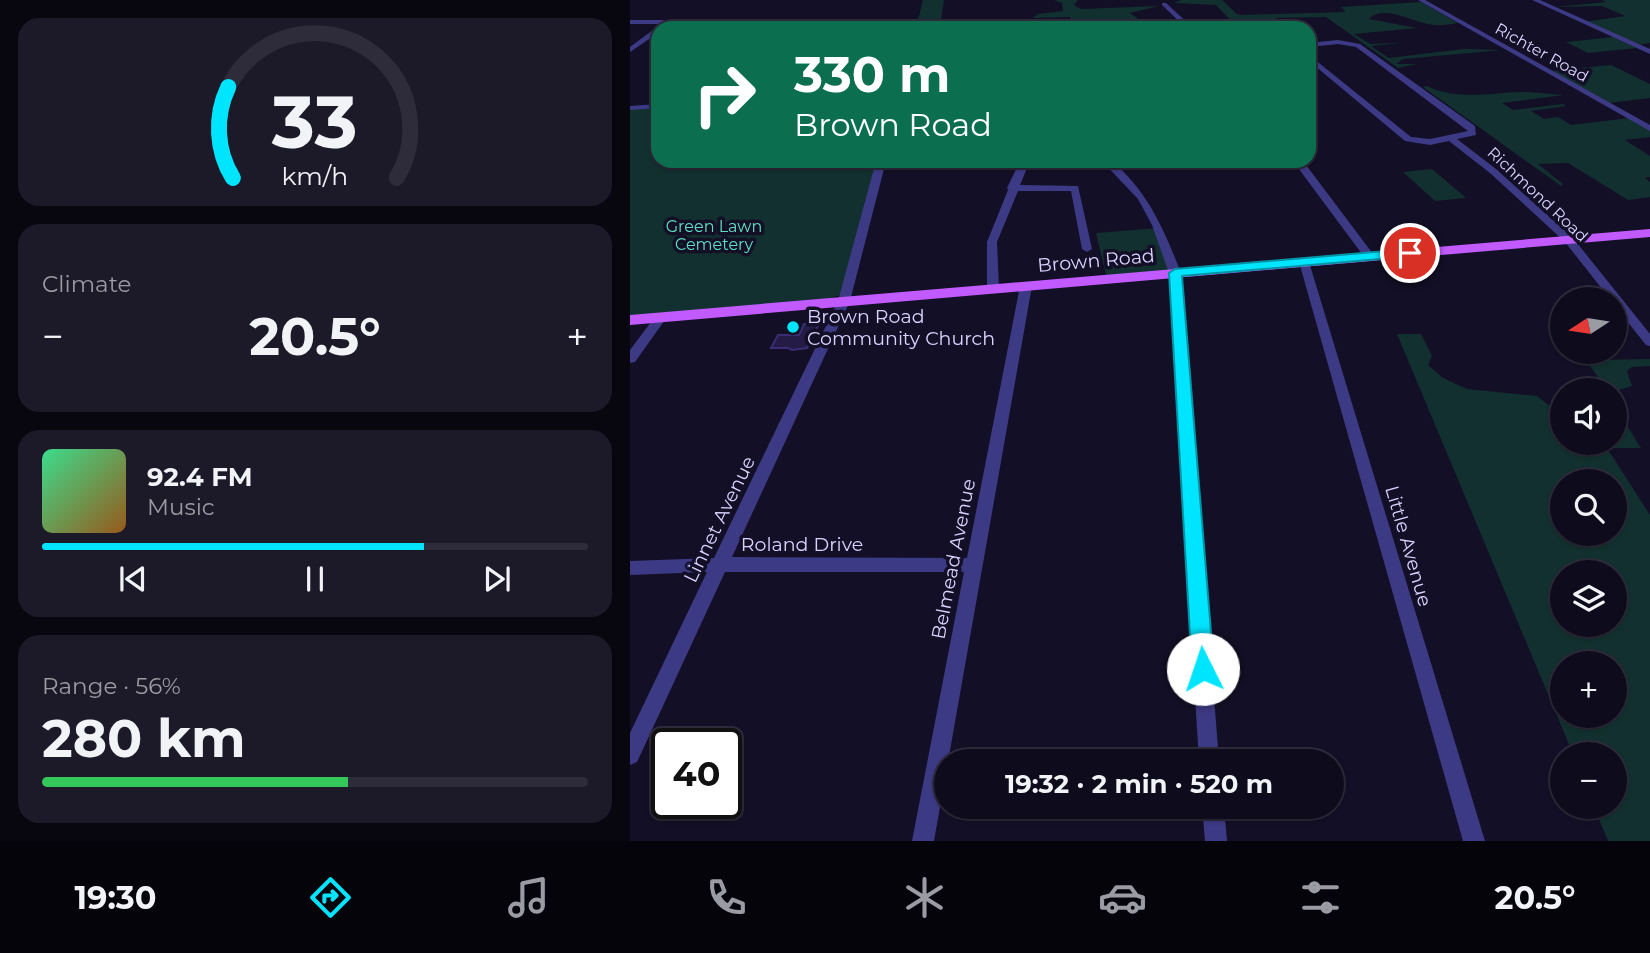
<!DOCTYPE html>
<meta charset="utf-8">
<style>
body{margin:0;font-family:Montserrat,sans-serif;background:#1c1929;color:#f1f3f6;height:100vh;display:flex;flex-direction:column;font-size:26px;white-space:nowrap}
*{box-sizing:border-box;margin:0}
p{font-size:23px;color:#9b9ba3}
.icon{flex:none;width:38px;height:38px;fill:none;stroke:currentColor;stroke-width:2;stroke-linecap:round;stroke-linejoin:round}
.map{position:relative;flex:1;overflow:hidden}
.panel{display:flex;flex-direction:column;gap:18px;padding:18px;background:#08060f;width:630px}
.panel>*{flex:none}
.top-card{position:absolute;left:21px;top:21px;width:665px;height:147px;border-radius:21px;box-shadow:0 2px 5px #0004,0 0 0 2px #2e2b3b;background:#0b6e4f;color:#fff;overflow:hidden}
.needle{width:46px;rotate:258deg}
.buttons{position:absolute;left:920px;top:287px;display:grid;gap:14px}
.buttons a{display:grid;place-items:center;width:77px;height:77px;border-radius:50%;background:#0e0b1c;box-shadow:0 2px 5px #0004,0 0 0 2px #2e2b3b;font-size:35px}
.speed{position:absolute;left:21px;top:728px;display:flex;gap:14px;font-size:35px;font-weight:700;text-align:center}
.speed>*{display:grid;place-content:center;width:91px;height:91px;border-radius:50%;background:#0e0b1c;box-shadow:0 2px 5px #0004,0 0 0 2px #2e2b3b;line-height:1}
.speed .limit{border:4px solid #111;border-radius:10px;background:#fff;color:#111}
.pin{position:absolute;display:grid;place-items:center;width:60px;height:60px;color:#fff;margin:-30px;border:4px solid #fff;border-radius:50%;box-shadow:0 2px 7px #0007}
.me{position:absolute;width:77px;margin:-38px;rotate:356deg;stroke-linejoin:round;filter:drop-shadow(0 0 5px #0008)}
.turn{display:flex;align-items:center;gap:24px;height:147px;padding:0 28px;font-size:32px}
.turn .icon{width:91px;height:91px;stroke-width:2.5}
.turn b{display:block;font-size:49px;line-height:60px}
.big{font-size:52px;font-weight:700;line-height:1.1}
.panel .tile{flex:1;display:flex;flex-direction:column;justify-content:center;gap:10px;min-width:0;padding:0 24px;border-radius:21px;background:#1c1929}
.panel .dial{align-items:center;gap:0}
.dial svg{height:182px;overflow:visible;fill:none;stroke:#2e2b3b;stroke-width:7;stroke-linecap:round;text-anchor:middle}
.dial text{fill:#f1f3f6;stroke:none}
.song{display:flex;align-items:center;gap:21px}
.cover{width:84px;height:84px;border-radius:10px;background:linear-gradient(135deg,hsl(150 70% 55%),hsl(30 70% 35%))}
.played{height:7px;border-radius:4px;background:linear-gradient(90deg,#00e5ff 70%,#2e2b3b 70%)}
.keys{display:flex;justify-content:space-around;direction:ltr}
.heat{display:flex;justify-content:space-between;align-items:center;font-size:38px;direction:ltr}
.charge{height:10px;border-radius:5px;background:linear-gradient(90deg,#34c759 56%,#2e2b3b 0)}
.trip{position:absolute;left:304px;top:749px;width:410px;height:70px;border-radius:35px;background:#0e0b1c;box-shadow:0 2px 5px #0004,0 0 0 2px #2e2b3b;font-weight:700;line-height:70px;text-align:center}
.tabs{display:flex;height:112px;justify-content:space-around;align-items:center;background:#06040b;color:#9b9ba3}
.tabs .icon{width:49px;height:49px}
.tabs .active{color:#00e5ff}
.tabs b{font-size:32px;color:#f1f3f6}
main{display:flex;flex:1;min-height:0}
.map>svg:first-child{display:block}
.green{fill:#12302f;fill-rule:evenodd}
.building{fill:#241b47;stroke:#3b2d73;stroke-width:2}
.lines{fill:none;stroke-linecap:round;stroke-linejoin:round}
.minor{fill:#3d3a85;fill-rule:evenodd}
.major{fill:#c25bff;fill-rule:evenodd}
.route{fill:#00e5ff;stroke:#0095a6;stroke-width:2}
.poi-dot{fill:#00e5ff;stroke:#130f26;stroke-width:2.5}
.labels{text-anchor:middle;stroke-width:7;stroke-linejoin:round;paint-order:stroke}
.far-street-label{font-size:16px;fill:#d9d4ff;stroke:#130f26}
.far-park-label{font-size:16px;fill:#5fe0c0;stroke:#130f26}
.street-label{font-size:19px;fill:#d9d4ff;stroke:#130f26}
.poi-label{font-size:19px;fill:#d9d4ff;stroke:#130f26;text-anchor:start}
</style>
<main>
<section class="panel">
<div class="tile dial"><svg viewBox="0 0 100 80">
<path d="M14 69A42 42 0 1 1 86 69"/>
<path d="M14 69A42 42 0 0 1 12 29" stroke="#00e5ff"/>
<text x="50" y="56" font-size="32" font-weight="700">33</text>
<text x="50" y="72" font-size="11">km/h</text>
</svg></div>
<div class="tile"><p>Climate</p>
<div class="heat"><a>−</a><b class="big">20.5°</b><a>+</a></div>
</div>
<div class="tile">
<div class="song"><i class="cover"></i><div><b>92.4 FM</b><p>Music</p></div></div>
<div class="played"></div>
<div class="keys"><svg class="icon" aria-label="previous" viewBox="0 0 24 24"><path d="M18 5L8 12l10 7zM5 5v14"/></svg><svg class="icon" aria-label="pause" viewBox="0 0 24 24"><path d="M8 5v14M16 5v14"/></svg><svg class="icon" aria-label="next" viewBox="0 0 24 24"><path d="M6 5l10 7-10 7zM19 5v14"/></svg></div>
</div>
<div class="tile"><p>Range · 56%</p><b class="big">280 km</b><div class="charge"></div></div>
</section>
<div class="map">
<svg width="1020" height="841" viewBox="0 0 1020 841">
<rect width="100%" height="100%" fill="#130f26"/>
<!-- green -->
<g class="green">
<polygon points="293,0 314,0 311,19 301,24 300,28 286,28"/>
<polygon points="424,0 448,0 444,5 451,9 529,6 500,13 510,20 519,22 525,28 483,28 479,21 456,22 457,28 382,28 440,20 440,17 403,18 408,14 433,11 432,3"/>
<path d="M551,0H592L607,14L611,15L716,12L711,7L791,2L828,23C820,24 812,26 804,25C785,24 755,3 739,19L787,28L724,34L740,44L771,43L741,46L759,58L834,49L872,50L773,59L766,64H787L768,68L696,17L646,18L637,25L641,28H608L586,5L544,3Z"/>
<polygon points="972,0 1020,0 1020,43 1008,45 954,22 995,16 972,6 925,7 976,2"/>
<polygon points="983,37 1007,48 958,53 936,42"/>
<polygon points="981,65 1020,84 1020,98 978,103 920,71"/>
<path d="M797,86C830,101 856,93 889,92C904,92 919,94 934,95L872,103L883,110L933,104L936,106L901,111L914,119L928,117L941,125L999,118L1020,130V137L995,140L1020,156V177L1015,178L1020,182V197L998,200L938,163L908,164L933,184L931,186L793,87Z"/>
<polygon points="28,107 28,161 247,161 211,295 193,300 0,317 0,109"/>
<polygon points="802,169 836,198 805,201 773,172"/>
<polygon points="529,228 543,272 477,279 466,233"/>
<path d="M767,334H791L802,356L798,365L813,378L837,389L907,396L921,407L933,405V443H985V413H989L1011,448H977L1020,515V841H978L964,807H985V754H943ZM933,481H985V534H933ZM933,572H985V625H933ZM933,663H985V716H933Z"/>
<polygon points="950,352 957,352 964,360 1020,359 1020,366 1002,367 997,371 1002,386 985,391 968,390 970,389 968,377"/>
</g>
<!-- building -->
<polygon class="building" points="174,324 189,324 177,348 162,350 158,348 141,348 148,335 169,335"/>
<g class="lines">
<!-- minor -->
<g class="minor">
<polygon points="788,0 795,0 1020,125 1020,131"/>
<polygon points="902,0 910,0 1020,49 1020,54"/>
<polygon points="532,3 536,3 563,28 556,28 532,5"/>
<polygon points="0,20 33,20 38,24 35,28 28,28 28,33 0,52 0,47 31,24 0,24"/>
<polygon points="708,40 730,44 845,126 846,135 827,139 866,169 943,238 1020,334 1020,346 1016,345 985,306 985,299 980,299 935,242 860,173 819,141 800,145 775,141 679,61 679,55 781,137 800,139 838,131 726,47 708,44 679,47 679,43"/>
<polygon points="28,104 28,108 0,110 0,106"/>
<polygon points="246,161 256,161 220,301 102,557 337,558 390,286 392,284 400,284 402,286 304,841 282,841 334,572 95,572 7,762 0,765 0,733 77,572 0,575 0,561 84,558 208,301"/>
<polygon points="390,161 400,161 390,185 448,186 462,249 457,252 452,249 441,191 388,191 367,242 369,289 363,292 357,289 357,242 378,190 377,188"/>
<path d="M472,161H482C518,192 534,229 551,273L589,761H569L539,273L522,225L508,199Z"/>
<polygon points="663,161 673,161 743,254 743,258 735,258"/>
<polygon points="674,259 679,262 855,841 833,841 669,262"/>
<polygon points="31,313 37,317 5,362 0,363 0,350 27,314"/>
<polygon points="572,807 594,807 597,841 575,841"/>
</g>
<!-- major -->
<polygon class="major" points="1020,229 1020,237 0,325 0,315"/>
</g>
<!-- route -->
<polygon class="route" points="780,249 785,250 785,256 552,276 584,669 581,676 573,679 566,676 562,669 539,273 545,269"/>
<!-- markers -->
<circle class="poi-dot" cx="163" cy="327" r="7"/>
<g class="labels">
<!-- far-street labels -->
<g class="far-street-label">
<text transform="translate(912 52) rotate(29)" y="6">Richter Road</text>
<text transform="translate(908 194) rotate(43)" y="6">Richmond Road</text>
</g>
<!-- far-park labels -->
<g class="far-park-label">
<text x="84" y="232">Green Lawn<tspan x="84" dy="18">Cemetery</tspan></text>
</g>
<!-- street labels -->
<g class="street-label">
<text transform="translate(466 260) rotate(-5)" y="7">Brown Road</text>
<text transform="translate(89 519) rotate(-64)" y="7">Linnet Avenue</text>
<text x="172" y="551">Roland Drive</text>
<text transform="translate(779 546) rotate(74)" y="7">Little Avenue</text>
<text transform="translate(323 559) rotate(-79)" y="7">Belmead Avenue</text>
</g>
<!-- poi labels -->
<g class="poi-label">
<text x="177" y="323">Brown Road<tspan x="177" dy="22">Community Church</tspan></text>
</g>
</g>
</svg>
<div class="buttons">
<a><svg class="needle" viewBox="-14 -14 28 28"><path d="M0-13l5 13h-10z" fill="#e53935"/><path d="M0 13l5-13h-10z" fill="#9b9ba3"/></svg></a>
<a><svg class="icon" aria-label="sound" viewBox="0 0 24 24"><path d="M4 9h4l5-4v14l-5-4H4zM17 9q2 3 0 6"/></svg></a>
<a><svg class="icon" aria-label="search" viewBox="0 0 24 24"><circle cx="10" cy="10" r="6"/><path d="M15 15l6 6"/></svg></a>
<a><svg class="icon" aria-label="layers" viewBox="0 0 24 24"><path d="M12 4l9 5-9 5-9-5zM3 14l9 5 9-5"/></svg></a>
<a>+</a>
<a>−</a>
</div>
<div class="speed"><div class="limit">40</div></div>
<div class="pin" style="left:780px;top:253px;background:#d93025"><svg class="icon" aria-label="arrive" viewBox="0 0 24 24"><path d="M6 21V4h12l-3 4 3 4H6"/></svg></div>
<svg class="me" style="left:573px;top:669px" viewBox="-20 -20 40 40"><circle r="19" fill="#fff"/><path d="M0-13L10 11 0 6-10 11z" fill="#00e5ff"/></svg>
<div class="trip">19:32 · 2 min · 520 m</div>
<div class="top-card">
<div class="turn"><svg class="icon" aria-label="right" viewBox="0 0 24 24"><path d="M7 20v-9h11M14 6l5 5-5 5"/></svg><div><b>330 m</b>Brown Road</div></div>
</div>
</div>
</main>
<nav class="tabs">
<b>19:30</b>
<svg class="icon active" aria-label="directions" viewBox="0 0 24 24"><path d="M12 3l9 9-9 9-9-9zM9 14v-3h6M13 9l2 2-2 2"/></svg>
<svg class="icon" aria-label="music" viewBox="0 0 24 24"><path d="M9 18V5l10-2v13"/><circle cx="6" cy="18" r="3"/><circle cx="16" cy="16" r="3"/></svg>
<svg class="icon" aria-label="phone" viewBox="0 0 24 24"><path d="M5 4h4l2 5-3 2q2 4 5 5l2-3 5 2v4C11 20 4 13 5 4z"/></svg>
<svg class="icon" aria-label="climate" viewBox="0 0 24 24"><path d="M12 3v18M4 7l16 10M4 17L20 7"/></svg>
<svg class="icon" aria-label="car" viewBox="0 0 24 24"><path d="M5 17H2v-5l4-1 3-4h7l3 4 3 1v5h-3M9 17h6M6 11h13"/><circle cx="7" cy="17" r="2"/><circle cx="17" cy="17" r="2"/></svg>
<svg class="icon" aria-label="filters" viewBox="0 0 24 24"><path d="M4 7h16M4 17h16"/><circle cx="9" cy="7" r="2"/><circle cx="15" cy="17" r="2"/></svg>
<b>20.5°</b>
</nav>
